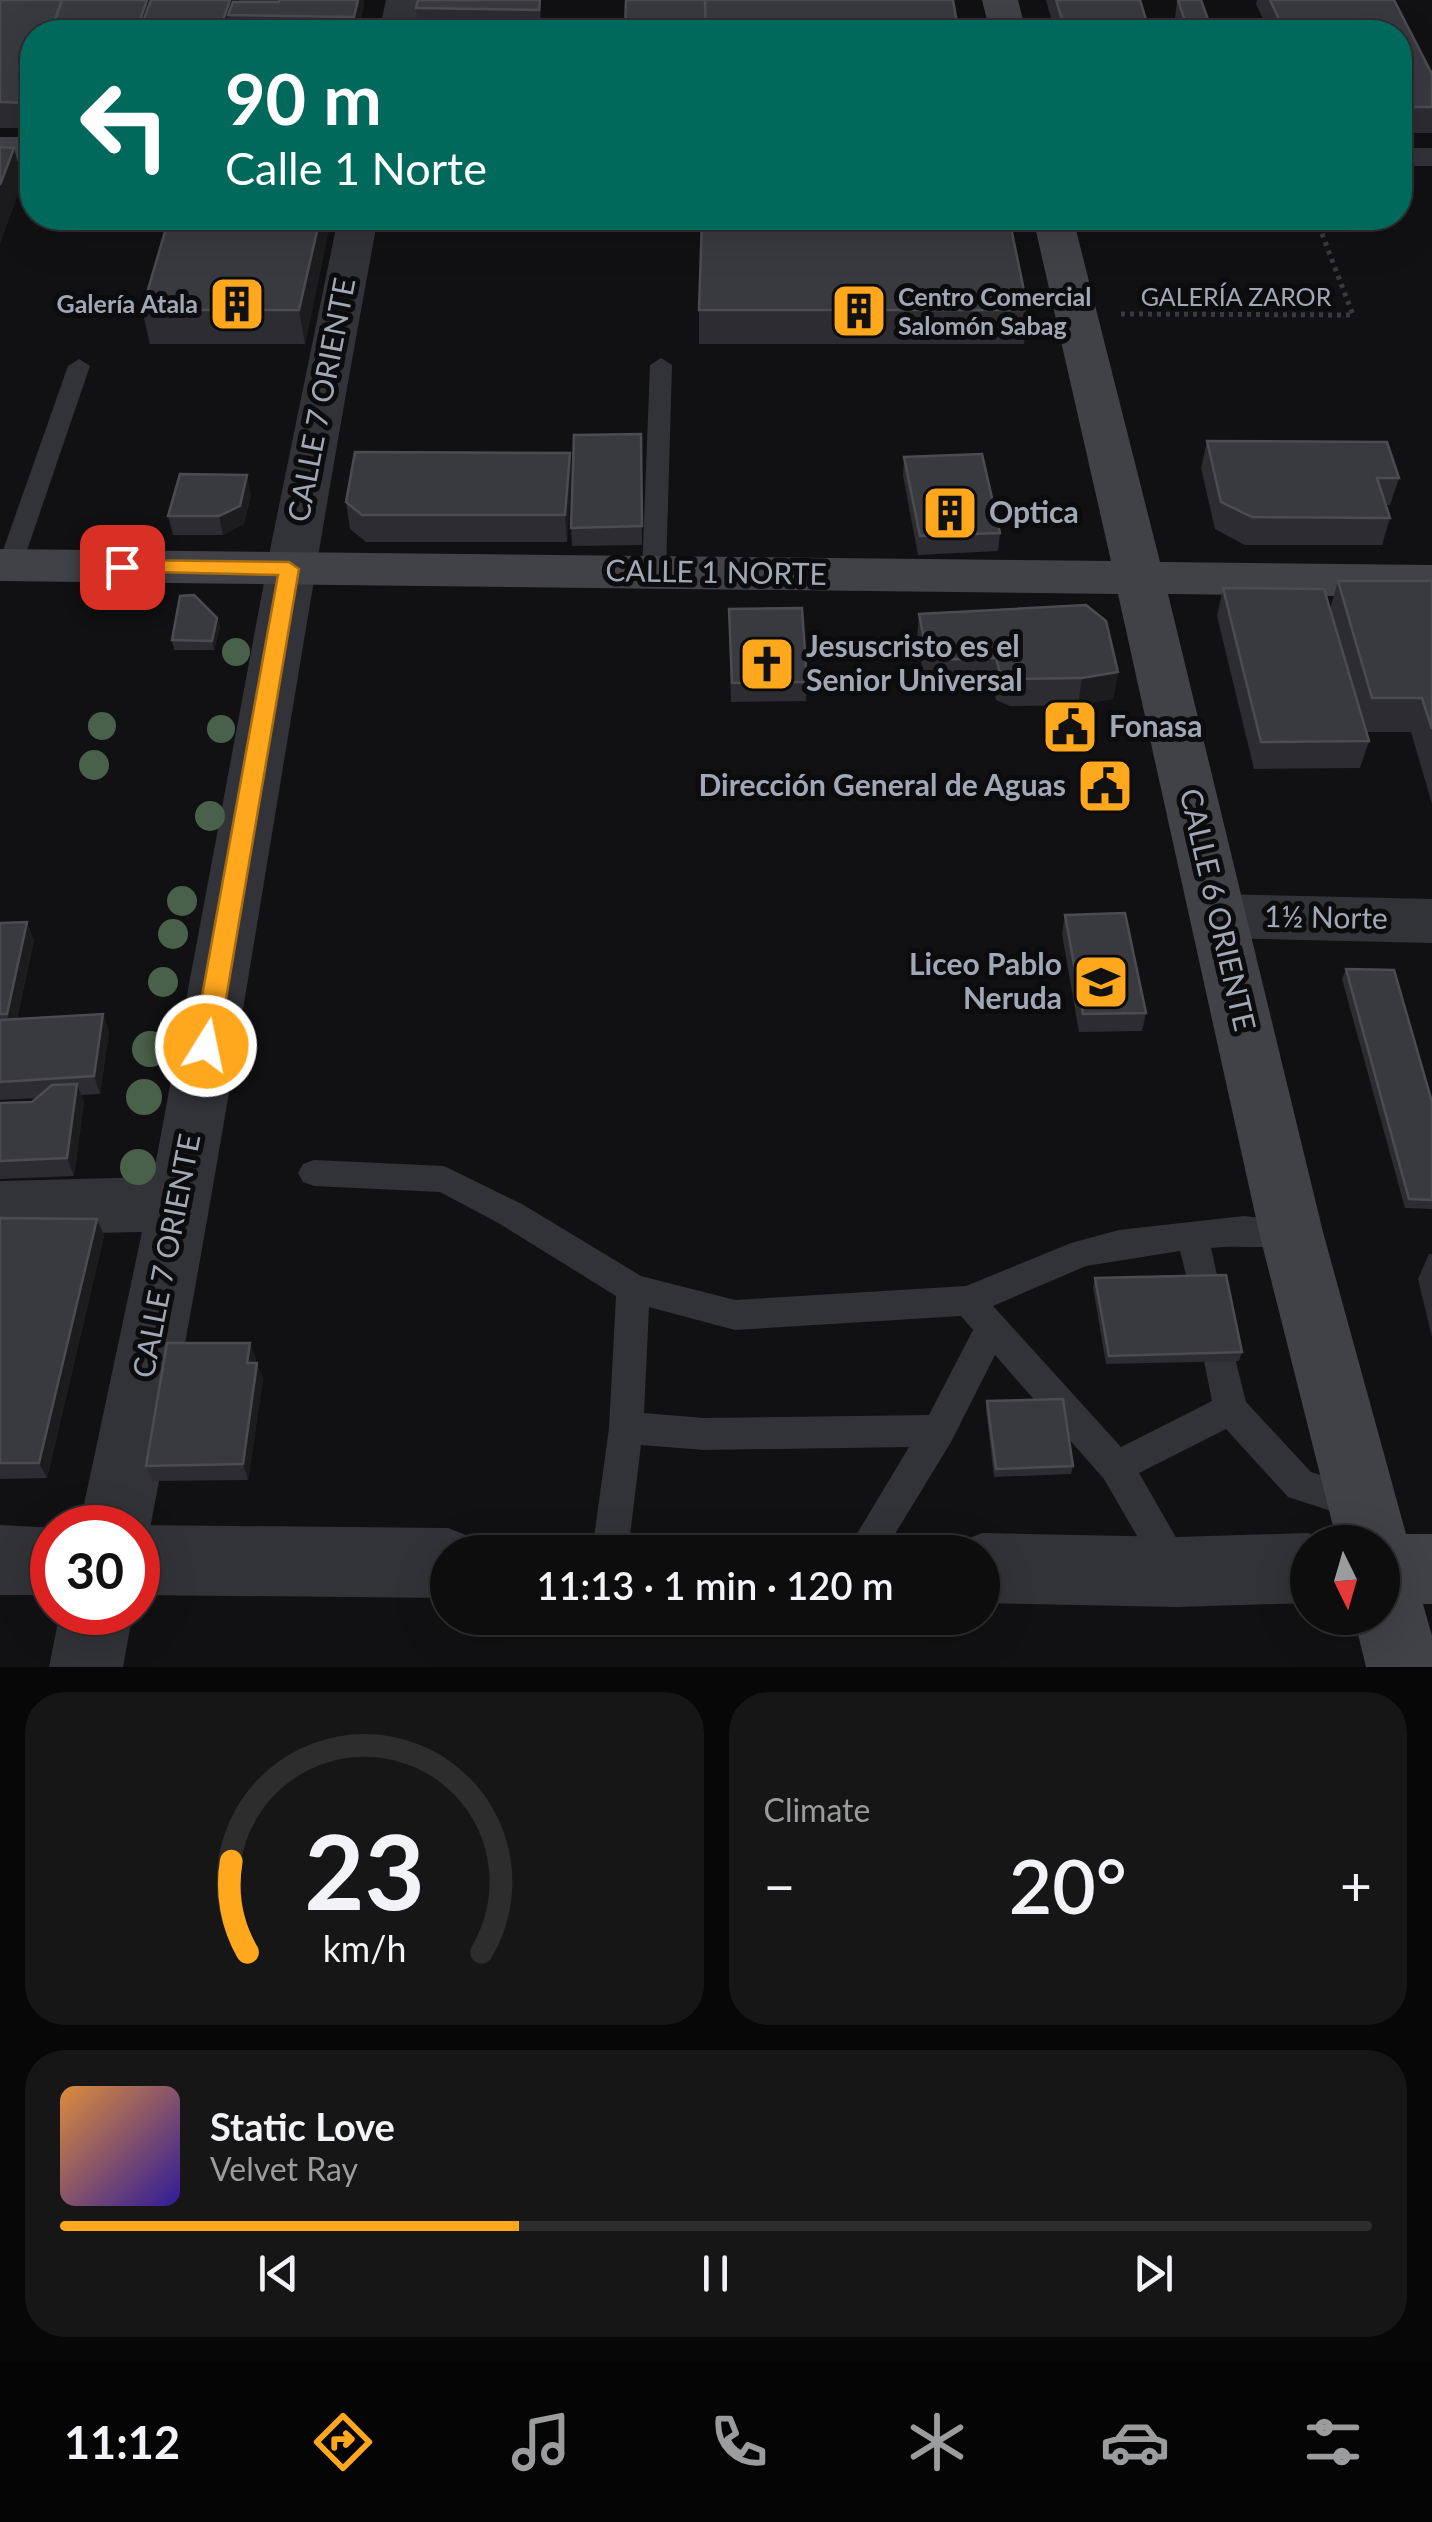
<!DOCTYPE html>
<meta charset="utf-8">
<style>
body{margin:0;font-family:Lato,sans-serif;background:#161617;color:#f1f3f6;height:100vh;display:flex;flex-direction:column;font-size:38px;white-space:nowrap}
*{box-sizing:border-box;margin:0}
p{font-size:32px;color:#9a9c9e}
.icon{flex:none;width:55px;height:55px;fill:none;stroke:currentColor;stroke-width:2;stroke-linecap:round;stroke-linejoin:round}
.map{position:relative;height:1667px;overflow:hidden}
.details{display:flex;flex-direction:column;gap:25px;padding:25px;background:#070708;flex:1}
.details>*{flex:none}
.hud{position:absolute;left:20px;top:20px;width:1392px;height:210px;border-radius:40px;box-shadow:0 10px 40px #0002,0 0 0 2px #2d2d2e;background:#00695c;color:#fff;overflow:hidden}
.needle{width:65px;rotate:175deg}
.fabs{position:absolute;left:1290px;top:1525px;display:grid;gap:20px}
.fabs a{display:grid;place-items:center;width:110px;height:110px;border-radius:50%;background:#0d0d0e;box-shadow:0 10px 40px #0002,0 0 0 2px #2d2d2e;font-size:50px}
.speed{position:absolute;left:30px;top:1505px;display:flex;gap:20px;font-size:50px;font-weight:700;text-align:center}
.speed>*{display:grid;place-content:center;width:130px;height:130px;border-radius:50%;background:#0d0d0e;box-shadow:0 10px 40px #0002,0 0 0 2px #2d2d2e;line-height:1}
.speed .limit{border:15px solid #d22;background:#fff;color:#111}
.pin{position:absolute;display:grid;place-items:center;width:85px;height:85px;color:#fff;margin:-42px;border-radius:20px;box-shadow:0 5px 15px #0006}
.me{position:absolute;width:110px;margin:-55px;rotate:10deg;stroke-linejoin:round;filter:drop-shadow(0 0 8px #0008)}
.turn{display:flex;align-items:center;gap:35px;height:210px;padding:0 40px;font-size:45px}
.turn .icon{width:130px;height:130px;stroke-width:2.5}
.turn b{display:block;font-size:70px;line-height:85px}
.big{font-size:75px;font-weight:600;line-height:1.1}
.details .widget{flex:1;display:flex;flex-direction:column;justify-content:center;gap:15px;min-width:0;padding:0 35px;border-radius:40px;background:#161617}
.details .dial{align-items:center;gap:0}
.dial svg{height:260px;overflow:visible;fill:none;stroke:#2d2d2e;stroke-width:7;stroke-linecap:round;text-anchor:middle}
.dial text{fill:#f1f3f6;stroke:none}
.song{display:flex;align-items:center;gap:30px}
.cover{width:120px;height:120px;border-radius:15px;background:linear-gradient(135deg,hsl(30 70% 55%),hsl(250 70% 35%))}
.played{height:10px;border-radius:5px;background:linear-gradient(90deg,#ffa71d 35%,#2d2d2e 35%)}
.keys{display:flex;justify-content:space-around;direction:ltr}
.heat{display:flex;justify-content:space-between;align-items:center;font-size:55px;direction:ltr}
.details .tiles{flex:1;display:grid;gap:25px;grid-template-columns:1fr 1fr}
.widget:last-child{grid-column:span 2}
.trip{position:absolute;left:430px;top:1535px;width:570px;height:100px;border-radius:50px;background:#0d0d0e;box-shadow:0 10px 40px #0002,0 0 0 2px #2d2d2e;font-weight:600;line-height:100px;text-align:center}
.tabs{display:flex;height:160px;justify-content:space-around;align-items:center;background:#050506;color:#9a9c9e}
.tabs .icon{width:70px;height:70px}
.tabs .current{color:#ffa71d}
.tabs b{font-size:45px;color:#f1f3f6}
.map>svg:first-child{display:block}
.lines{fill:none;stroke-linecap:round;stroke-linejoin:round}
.path{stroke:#383a3f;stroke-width:5;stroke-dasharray:4 5;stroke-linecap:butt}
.service{fill:#323338;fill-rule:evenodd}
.pedestrian{fill:#323338;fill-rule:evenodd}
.minor{fill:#323338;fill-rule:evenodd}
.tertiary{fill:#323338;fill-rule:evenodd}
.secondary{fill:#404248;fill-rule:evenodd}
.tree{fill:#49604a}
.wall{fill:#2d2d31}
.shaded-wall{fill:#1c1c1f}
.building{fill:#393a3f;stroke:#4a4c52;stroke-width:2.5}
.route{fill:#ffa71d;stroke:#a66d13;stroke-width:2.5}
.labels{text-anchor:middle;stroke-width:10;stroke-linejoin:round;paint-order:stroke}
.far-poi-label{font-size:25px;font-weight:bold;fill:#a1a8b5;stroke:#0c0c0e;text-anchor:start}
.far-street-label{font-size:25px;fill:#a1a8b5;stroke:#0c0c0e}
.street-label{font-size:30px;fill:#a1a8b5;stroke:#0c0c0e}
.poi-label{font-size:30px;font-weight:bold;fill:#a1a8b5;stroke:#0c0c0e;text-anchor:start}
</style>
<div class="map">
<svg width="1432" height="1667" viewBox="0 0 1432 1667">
<rect width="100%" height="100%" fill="#111113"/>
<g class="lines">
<!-- path -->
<polyline class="path" points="1121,314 1353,315 1316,218"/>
<!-- service -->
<g class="service">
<polygon points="661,358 672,365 666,573 654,581 642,573 650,365"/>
<polygon points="79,359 90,366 22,565 10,573 1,571 0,559 68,366"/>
<path d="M314,1160L444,1166L522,1204L641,1276L735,1300L966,1286L1071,1243L1119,1230L1244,1216L1302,1222L1307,1232L1302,1242C1276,1251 1240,1244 1211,1248L1219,1284L1215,1294L1203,1298L1191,1294L1180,1251L1086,1266L993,1306L1121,1447L1212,1401L1204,1361L1209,1350L1221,1346L1233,1350L1246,1402L1311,1472L1371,1491L1377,1503L1371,1515L1359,1520L1288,1497L1226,1429L1139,1473L1193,1567L1188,1579L1175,1584L1162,1579L1104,1479L995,1355L951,1442L884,1552H846L909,1447L704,1450L641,1445L628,1552H592L609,1428L616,1296L500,1224L440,1192L314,1186L303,1182L298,1173L303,1164ZM649,1307L735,1330L961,1316L973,1330L929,1415L704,1418L644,1413Z"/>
</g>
<!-- pedestrian -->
<rect class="pedestrian" x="1400" y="148" width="32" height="18"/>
<!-- minor -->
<g class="minor">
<polygon points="386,0 422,0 415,32 379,32"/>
<path d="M338,218H378C296,654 236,1093 150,1528L138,1553V1528H79L142,1232L0,1235V1181L153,1177L271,545Z"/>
<polygon points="1220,894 1432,899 1432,943 1220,938 1200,931 1192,916 1200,901"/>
<polygon points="60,1612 133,1612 123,1667 49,1667"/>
</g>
<!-- tertiary -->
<g class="tertiary">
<polygon points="0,1525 58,1528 52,1528 52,1595 0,1595"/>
<polygon points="138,1525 448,1528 473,1538 479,1552 448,1552 448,1598 138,1595 138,1528 132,1528"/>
<polygon points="982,1533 1177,1537 1308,1533 1331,1542 1308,1542 1308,1603 1177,1607 982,1603 982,1552 953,1552 957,1543"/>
</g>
<!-- secondary -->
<g class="secondary">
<polygon points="982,0 1018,0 1026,32 990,32"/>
<rect x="0" y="137" width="32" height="24"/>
<polygon points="1033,218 1073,218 1160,562 1432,565 1432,597 1168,594 1323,1232 1406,1534 1432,1534 1432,1604 1423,1604 1432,1636 1432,1667 1366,1667 1354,1618 1382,1618 1382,1542 1337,1542 1259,1232 1118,594 0,581 0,549 1111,561"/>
</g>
</g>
<!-- trees -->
<g class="tree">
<circle cx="236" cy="652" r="14"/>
<circle cx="102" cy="726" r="14"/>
<circle cx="221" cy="729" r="14"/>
<circle cx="94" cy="765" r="15"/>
<circle cx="210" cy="816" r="15"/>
<circle cx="182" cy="901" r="15"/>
<circle cx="173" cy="934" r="15"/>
<circle cx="163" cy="982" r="15"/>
<circle cx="150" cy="1049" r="18"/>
<circle cx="144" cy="1097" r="18"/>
<circle cx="138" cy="1167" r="18"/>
</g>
<!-- wall -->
<g class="wall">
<polygon points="0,0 363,0 364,5 357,32 32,32 32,128 0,128"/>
<polygon points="541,0 540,27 418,26 416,8"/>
<polygon points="1046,0 1140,0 1148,26 1174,27 1177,0 1220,32 1055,32"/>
<polygon points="1257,0 1394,0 1432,74 1432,133 1400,133 1400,32 1269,32 1256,4"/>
<polygon points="169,218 331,218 305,344 150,344 142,310"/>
<polygon points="699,310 1028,310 1024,344 699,344"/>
<polygon points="641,434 642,545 572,546 571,528"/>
<polygon points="1207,441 1399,478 1390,505 1386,505 1390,518 1382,545 1245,545 1215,529 1201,468"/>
<polygon points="570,453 571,480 567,542 366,542 350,529 346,502"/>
<polygon points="904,457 1000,533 998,551 918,555 903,475"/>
<polygon points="251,494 244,524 223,535 173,535 168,516"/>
<polygon points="1338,581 1432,581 1432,804 1411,732 1366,732 1369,741 1360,768 1254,769 1217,616 1223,588 1330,609"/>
<polygon points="729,609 807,682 806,701 731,702"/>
<polygon points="919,614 1118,672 1113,699 1078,705 1010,706 996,700 993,685 926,687 917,641"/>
<polygon points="217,618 220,627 214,650 174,650 172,640"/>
<polygon points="1065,915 1146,1013 1142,1031 1079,1032 1062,934"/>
<polygon points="0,923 34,940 17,1019 103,1014 109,1032 100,1094 81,1095 84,1102 74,1176 0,1179 0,1103 32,1102 37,1098 0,1100"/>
<polygon points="1346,969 1432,1102 1432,1209 1405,1208 1342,979"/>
<polygon points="0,1218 97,1219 104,1236 47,1478 0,1479"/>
<polygon points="1429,1254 1432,1254 1432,1337 1418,1279"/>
<polygon points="1095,1278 1242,1352 1239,1361 1106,1364 1093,1287"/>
<polygon points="250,1343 256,1359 255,1363 263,1379 248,1480 153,1481 146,1466"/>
<polygon points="987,1401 1073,1466 1071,1474 994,1477 986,1409"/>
</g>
<!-- shaded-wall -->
<g class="shaded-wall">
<polygon points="147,0 159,0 153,32 136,32"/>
<polygon points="230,0 239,0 240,6 228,15 231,32 219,32"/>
<polygon points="358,0 363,0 364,5 357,32 353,32 355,25 354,17"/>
<polygon points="14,148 23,181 0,244 0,185"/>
<polygon points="320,218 331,218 331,221 305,344 299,310"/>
<polygon points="570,453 571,480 567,542 565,515"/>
<polygon points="247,475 251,494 244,524 223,535 219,516"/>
<polygon points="217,618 220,627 214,650 212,641"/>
<polygon points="1118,672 1113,699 1078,705 1082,678"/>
<polygon points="27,922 34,940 14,1032 7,1014"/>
<polygon points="103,1014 109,1032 100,1094 94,1076"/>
<polygon points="77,1084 84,1102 74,1176 67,1158"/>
<polygon points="97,1219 104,1236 47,1478 39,1463"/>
<polygon points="250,1343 256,1359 253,1379 247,1363"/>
<polygon points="257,1363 263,1379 248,1480 243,1464"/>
</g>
<!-- building -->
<g class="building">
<polygon points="0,0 62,0 51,32 32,32 32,88 30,96 32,103 0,102"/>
<polygon points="62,0 147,0 136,32 51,32"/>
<polygon points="151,0 230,0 219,32 139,32"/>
<polygon points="280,0 358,0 354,17 228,15 233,2 279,2"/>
<polygon points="418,0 540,0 539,10 416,8"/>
<polygon points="626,0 705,0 706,32 625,32"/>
<polygon points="705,0 953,0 957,23 847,24 847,32 706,32"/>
<polygon points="1056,0 1140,0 1148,26 1187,27 1178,0 1201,0 1210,25 1218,25 1220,32 1066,32"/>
<polygon points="1270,0 1394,0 1432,74 1432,107 1400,107 1400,32 1285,32"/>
<polygon points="959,23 961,32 848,32 847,24"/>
<polygon points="282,24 355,25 353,32 350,32 350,31 280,30"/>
<polygon points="224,29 350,31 350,32 223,32"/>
<polygon points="0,147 14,148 0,185"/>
<polygon points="169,218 320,218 299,310 142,310"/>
<polygon points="702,218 1009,218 1028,310 699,310"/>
<polygon points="641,434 642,526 571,528 574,435"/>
<polygon points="1207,441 1387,442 1399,478 1377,478 1390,518 1252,517 1221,502"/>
<polygon points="355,452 570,453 565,515 362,515 346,502"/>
<polygon points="982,454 1000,533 920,536 904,457"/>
<polygon points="180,474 247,475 240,506 219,516 168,516"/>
<polygon points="1338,581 1432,581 1432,729 1422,698 1372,698"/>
<polygon points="1223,588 1324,589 1369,741 1261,742"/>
<polygon points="194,595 217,618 212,641 172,640 180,596"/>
<polygon points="1086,605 1106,621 1118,672 1082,678 1014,679 1000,673 996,658 928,660 919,614"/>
<polygon points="802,608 807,682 732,683 729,609"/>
<polygon points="1125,913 1146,1013 1083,1014 1065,915"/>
<polygon points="27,922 7,1014 0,1014 0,923"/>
<polygon points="1346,969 1394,970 1432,1102 1432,1200 1409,1199"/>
<polygon points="103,1014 94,1076 0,1082 0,1020"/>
<polygon points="77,1084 67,1158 0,1161 0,1103 32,1102 52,1085"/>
<polygon points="0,1218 97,1219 39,1463 0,1463"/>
<polygon points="1226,1275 1242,1352 1109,1356 1095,1278"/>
<polygon points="167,1343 250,1343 247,1363 257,1363 243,1464 146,1466"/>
<polygon points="1063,1399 1073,1466 996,1469 987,1401"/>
</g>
<!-- route -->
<polygon class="route" points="122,560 289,562 299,569 218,1046 214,1053 197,1053 193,1046 278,575 115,571 112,567"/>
<!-- icons -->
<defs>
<g id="building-square" transform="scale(2.875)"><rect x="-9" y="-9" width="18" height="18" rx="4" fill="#ffa71d" stroke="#0c0c0e"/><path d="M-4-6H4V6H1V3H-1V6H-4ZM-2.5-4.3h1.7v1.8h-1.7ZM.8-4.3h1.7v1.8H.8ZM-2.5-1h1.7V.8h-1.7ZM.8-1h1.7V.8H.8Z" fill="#111"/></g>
<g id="church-square" transform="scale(2.875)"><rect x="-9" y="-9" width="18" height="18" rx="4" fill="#ffa71d" stroke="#0c0c0e"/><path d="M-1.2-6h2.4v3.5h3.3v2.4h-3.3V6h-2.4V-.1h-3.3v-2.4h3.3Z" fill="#111"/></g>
<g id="civic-square" transform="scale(2.875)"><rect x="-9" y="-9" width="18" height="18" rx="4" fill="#ffa71d" stroke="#0c0c0e"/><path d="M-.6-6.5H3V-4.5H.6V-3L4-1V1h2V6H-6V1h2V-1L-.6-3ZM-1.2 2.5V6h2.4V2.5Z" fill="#111"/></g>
<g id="school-square" transform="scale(2.875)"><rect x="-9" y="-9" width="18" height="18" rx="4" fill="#ffa71d" stroke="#0c0c0e"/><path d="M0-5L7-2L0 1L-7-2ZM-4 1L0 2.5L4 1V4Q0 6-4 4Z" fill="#111"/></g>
</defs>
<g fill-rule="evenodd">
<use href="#building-square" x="237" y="304"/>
<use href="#building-square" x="859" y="311"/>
<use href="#building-square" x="950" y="513"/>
<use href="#church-square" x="767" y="664"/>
<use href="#civic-square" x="1070" y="727"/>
<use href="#civic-square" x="1105" y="786"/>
<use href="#school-square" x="1101" y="982"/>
</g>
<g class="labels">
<!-- far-poi labels -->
<g class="far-poi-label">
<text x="898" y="306">Centro Comercial<tspan x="898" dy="29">Salomón Sabag</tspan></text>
<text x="198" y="313" text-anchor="end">Galería Atala</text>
</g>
<!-- far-street labels -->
<g class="far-street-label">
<text x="1236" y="306">GALERÍA ZAROR</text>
</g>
<!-- street labels -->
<g class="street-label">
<text transform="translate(322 400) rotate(-79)" y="10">CALLE 7 ORIENTE</text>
<text transform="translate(716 573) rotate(1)" y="10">CALLE 1 NORTE</text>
<text transform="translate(1217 910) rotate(77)" y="10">CALLE 6 ORIENTE</text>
<text transform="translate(1326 918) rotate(1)" y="10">1½ Norte</text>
<text transform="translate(167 1256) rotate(-79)" y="10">CALLE 7 ORIENTE</text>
</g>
<!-- poi labels -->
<g class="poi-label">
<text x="989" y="523">Optica</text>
<text x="806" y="657">Jesuscristo es el<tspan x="806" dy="34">Senior Universal</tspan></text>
<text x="1109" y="737">Fonasa</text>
<text x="1066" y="796" text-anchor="end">Dirección General de Aguas</text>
<text x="1062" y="975" text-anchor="end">Liceo Pablo<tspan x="1062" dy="34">Neruda</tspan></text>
</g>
</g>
</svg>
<div class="fabs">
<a><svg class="needle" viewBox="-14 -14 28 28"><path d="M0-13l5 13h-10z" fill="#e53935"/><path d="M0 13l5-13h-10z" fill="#9a9c9e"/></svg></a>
</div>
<div class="speed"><div class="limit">30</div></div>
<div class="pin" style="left:122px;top:567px;background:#d93025"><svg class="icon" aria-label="arrive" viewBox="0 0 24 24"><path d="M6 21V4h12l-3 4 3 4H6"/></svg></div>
<svg class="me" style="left:206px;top:1046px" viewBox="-20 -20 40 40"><circle r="17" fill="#ffa71d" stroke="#fff" stroke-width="3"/><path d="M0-11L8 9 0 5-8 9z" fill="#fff"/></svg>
<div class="trip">11:13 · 1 min · 120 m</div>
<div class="hud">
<div class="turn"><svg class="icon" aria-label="left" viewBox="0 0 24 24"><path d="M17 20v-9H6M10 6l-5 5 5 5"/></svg><div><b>90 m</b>Calle 1 Norte</div></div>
</div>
</div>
<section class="details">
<div class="tiles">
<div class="widget dial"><svg viewBox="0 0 100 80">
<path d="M14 69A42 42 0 1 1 86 69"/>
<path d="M14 69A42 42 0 0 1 9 41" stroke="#ffa71d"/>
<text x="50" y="56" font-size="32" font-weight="700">23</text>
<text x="50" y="72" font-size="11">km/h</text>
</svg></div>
<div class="widget"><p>Climate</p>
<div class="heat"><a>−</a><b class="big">20°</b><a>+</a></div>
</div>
<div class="widget">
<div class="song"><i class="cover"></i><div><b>Static Love</b><p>Velvet Ray</p></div></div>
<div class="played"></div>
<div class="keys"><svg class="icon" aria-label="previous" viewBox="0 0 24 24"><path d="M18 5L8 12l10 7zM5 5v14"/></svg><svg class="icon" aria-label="pause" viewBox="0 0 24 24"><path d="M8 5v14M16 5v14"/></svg><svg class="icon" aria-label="next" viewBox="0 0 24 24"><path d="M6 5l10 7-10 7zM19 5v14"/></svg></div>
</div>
</div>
</section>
<nav class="tabs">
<b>11:12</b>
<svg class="icon current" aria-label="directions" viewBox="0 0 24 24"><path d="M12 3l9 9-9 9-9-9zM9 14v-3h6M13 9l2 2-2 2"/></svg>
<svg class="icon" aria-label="music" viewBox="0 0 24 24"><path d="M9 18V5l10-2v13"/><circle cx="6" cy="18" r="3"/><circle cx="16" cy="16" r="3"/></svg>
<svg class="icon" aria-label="phone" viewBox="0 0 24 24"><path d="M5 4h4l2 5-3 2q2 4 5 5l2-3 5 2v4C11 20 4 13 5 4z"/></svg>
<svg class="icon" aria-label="climate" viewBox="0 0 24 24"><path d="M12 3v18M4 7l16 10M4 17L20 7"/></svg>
<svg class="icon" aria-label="car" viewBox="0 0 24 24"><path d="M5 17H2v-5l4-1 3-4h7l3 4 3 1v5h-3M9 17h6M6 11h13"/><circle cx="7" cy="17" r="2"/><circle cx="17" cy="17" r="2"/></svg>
<svg class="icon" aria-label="filters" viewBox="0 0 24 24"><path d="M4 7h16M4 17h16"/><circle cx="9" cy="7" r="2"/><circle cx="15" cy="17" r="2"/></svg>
</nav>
